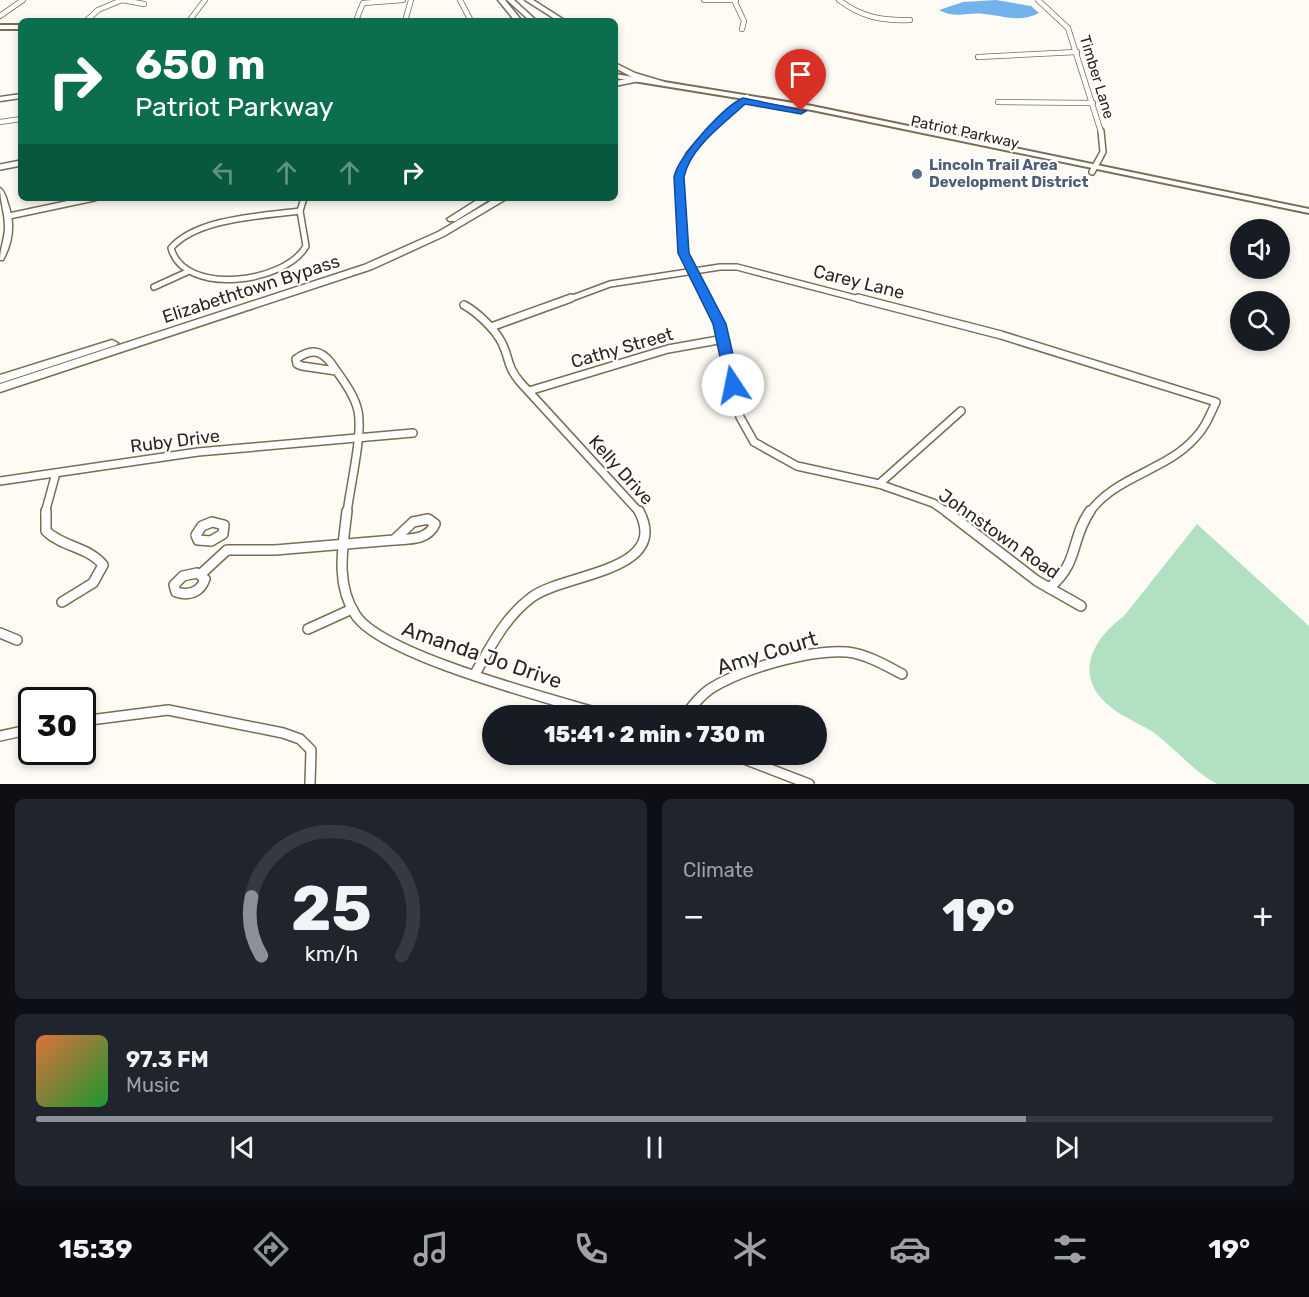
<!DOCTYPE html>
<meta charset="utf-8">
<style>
body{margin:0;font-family:Rubik,sans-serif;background:#20242c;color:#f1f3f6;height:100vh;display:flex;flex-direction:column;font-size:22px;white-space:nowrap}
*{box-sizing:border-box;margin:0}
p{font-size:20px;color:#9ea1a6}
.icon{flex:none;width:33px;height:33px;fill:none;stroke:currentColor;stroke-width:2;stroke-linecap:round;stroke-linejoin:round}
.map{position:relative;height:784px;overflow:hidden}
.drawer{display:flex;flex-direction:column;gap:15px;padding:15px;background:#0d0f14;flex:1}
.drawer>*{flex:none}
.top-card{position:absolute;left:18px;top:18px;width:600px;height:183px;border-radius:9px;box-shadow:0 3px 9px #0003;background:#0b6e4f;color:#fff;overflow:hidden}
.fabs{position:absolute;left:1230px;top:219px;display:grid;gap:12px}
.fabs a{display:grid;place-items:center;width:60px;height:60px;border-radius:50%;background:#171b24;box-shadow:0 3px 9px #0003;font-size:30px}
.speed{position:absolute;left:18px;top:687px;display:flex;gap:12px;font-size:30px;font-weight:700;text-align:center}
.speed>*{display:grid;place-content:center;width:78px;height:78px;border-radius:50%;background:#171b24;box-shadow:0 3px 9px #0003;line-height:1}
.speed .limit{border:3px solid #111;border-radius:9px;background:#fff;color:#111}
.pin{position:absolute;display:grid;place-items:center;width:51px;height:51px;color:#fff;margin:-62px -26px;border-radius:50% 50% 50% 0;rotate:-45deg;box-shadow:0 0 6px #0007}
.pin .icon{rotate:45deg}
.me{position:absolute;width:66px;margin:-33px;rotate:349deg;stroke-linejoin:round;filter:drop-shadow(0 0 4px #0008)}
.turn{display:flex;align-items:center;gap:21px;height:126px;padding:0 18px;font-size:27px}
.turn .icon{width:78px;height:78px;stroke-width:2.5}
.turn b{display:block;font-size:42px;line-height:51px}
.lanes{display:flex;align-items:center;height:57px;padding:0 18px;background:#0003;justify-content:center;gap:30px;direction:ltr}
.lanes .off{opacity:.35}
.big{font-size:45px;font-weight:800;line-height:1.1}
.drawer .tile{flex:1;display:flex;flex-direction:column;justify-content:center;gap:9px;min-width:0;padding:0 21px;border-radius:9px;background:#20242c}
.drawer .dial{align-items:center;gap:0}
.dial svg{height:156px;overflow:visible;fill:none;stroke:#363941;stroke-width:7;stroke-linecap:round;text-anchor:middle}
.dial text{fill:#f1f3f6;stroke:none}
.song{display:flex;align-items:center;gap:18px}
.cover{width:72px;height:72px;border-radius:9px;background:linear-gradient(135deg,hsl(20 70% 55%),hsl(130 70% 35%))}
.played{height:6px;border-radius:3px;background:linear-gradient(90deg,#8c9099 80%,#363941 80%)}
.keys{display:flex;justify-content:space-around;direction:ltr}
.heat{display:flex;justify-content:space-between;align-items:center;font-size:33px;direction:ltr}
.drawer .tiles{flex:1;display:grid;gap:15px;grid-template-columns:1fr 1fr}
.tile:last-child{grid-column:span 2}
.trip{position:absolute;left:482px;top:705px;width:345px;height:60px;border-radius:30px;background:#171b24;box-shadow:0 3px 9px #0003;font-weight:800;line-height:60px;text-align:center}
.tabs{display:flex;height:96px;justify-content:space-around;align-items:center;background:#090b0e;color:#9ea1a6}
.tabs .icon{width:42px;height:42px}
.tabs .selected{color:#8c9099}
.tabs b{font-size:27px;color:#f1f3f6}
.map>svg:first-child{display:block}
.green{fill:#b2e1c2}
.water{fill:#73b3ed}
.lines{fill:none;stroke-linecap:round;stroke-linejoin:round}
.street-far3-casing{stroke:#7c6c54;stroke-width:6}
.street-far2-casing{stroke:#7c6c54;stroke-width:8}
.street-far1-casing{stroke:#7c6c54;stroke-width:10}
.street-casing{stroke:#7c6c54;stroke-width:12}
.secondary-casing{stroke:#7c6c54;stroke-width:3}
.primary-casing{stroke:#7c6c54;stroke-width:4}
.highway-casing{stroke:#7c6c54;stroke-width:3}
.street-far3{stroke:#fff;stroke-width:4.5}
.street-far2{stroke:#fff;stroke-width:5}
.street-far1{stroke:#fff;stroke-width:7}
.street{stroke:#fff;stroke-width:9}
.secondary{fill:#fff;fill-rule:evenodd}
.primary{fill:#fff;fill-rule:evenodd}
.highway{fill:#fff;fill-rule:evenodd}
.route{fill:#1a73e8;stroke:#114b97;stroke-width:1.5}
.service-dot{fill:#5c6f8a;stroke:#fff;stroke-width:2}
.labels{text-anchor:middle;stroke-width:4.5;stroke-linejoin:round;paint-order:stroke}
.far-street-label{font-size:15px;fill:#2d261c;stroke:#fff}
.far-service-label{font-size:15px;font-weight:bold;fill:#4e5e75;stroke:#fff;text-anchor:start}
.street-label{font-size:18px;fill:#2d261c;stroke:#fff}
.near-street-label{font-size:21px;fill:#2d261c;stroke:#fff}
</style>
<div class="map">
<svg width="1309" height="784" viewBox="0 0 1309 784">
<rect width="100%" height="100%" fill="#fefaf4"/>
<!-- green -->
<path class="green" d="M1197,524L1309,626V784H1217C1193,771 1175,748 1153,732C1140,724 1125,718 1113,709C1073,679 1089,642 1124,616Z"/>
<!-- water -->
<path class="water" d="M996,0L1031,6L1039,13C1020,23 1005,16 984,14C968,12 954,19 939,10L963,2Z"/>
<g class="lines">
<!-- street-far3 casing -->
<g class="street-far3-casing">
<g id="street-far3">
<polyline points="122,0 144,4"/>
<polyline points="460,0 471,21"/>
<polyline points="704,0 736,0"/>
<polyline points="734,0 744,21 742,29"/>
<path d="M839,0C861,17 882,21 910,20"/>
<polyline points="1038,0 1068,28 1101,132"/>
<polyline points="0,16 23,0"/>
<polyline points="357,18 363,3 403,0"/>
<polyline points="86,21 98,10 122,0"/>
<polyline points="189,21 205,0"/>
<polyline points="405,21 411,0"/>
<polyline points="978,57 1077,52"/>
<polyline points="998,102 1093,103"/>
<polyline points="0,122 21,119"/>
<polyline points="708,132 747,97"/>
</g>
</g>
<!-- street-far2 casing -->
<g class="street-far2-casing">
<g id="street-far2">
<polyline points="0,167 21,163"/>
<polyline points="1092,172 1103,152 1101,131"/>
<path d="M300,211L306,246C286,283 184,297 171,248C197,218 262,216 300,211Z"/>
<polyline points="300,211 304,198"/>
<polyline points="9,216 94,198"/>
<polyline points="154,287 187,272"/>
<polyline points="567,300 610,284 720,267 737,267 863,300"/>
<polyline points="706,300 685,258 679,177 689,154 709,131"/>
</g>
</g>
<!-- street-far1 casing -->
<g class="street-far1-casing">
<g id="street-far1">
<polyline points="706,298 719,324 740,417 754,442 797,466 879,484 933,503 948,513"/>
<path d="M858,298L1001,335L1216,402C1210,415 1205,428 1195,438C1166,471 1115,476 1089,513"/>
<path d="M464,305C477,312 495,329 502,343C510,359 506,365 520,382L640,513"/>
<polyline points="491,327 571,298"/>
<path d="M336,371L302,366L297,364L296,359C310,349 320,349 331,363C341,378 354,393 358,411C363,434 350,487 347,513"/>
<polyline points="529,391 668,349 724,339"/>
<polyline points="0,481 198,452 413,433"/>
<polyline points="879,484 961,411"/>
<polyline points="45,513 56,473"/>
</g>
</g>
<!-- street casing -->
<g class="street-casing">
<g id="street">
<path d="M46,511V531C62,547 89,547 103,565L93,583L62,602"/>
<path d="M347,511C343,546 335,583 355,614C380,656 556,700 608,716"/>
<polyline points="946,511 1037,581 1081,606"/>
<path d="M428,519L435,524C428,540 410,539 394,540L413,522Z"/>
<polygon points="212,522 224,525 223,534 211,541 198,540 196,535 202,526"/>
<path d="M197,573L205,579C200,593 189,596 176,592L174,585L183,576Z"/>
<polyline points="201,574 227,550 275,550 394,540"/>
<path d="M1049,588C1080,562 1070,540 1090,511"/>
<polyline points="308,629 352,609"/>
<polyline points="0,633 17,640"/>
<path d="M475,674C491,646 505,617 532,597C565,573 671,572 639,511"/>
<path d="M685,716C692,706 700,696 710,689C741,669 810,649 847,652C866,654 885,665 902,674"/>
<polyline points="82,721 168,710 283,733 300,739 311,750 310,784"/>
<polyline points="0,736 32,729"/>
<polyline points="731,754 809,784"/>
</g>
</g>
<!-- secondary casing -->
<g class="secondary-casing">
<g id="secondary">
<polygon points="21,94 21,98 0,101 0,97"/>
<path d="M0,188C5,192 6,198 8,204C15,224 13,242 3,260H0C0,249 5,238 5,227C5,213 0,201 0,188Z"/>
</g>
</g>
<!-- primary casing -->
<g class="primary-casing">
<g id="primary">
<rect x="0" y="25" width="21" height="4"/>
<polygon points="615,74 812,106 1309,209 1309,213 812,110 615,78"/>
</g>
</g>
<!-- highway casing -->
<g class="highway-casing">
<g id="highway">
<polygon points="498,0 505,0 522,21 515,21"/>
<polygon points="507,0 514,0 537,21 530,21"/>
<polygon points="525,0 533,0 566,21 558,21"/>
<polygon points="615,63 635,73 665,82 661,84 644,80 615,86 615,81 634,78 615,68"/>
<polygon points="480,198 492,198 455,221 449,221 447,219"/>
<polygon points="496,198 508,198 444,236 372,269 0,392 0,384 364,265 438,232"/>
<polygon points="112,340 118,343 116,345 0,383 0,375"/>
</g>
</g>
<!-- street-far3 -->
<use href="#street-far3" class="street-far3"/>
<!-- street-far2 -->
<use href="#street-far2" class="street-far2"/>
<!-- street-far1 -->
<use href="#street-far1" class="street-far1"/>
<!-- street -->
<use href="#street" class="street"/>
<!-- secondary -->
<use href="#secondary" class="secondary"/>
<!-- primary -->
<use href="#primary" class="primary"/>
<!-- highway -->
<use href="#highway" class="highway"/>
</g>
<!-- route -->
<path class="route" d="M743,98L806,111L801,114L745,104C724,124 690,147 684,177L689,253L726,324L740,385L733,389L726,385L713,324L678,253L674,177C678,157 724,106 743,98Z"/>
<!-- markers -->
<circle class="service-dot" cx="917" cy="174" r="6"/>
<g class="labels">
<!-- far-street labels -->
<g class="far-street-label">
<text transform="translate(1097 77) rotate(73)" y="5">Timber Lane</text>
<text transform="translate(965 132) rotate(12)" y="5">Patriot Parkway</text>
</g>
<!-- far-service labels -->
<g class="far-service-label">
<text x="929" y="170">Lincoln Trail Area<tspan x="929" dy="17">Development District</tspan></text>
</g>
<!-- street labels -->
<g class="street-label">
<text transform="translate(859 282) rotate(14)" y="6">Carey Lane</text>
<text transform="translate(251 289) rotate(-18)" y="6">Elizabethtown Bypass</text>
<text transform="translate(622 348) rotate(-16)" y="6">Cathy Street</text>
<text transform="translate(175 441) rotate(-7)" y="6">Ruby Drive</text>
<text transform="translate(621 470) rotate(48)" y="6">Kelly Drive</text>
<text transform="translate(999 534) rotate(35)" y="6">Johnstown Road</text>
</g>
<!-- near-street labels -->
<g class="near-street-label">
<text transform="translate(767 653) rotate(-17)" y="7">Amy Court</text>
<text transform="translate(482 655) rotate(19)" y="7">Amanda Jo Drive</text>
</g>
</g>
</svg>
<div class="fabs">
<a><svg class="icon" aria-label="sound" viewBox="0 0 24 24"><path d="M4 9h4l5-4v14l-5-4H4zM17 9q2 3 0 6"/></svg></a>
<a><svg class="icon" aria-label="search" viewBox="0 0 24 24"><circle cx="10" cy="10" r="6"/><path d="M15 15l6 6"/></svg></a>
</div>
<div class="speed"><div class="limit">30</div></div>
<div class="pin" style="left:801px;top:111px;background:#d93025"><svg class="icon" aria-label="arrive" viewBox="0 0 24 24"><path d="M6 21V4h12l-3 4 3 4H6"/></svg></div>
<svg class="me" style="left:733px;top:385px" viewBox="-20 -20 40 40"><circle r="19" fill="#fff"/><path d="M0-13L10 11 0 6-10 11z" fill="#1a73e8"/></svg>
<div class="trip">15:41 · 2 min · 730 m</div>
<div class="top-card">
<div class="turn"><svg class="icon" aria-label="right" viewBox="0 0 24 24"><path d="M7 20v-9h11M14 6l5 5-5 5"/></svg><div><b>650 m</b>Patriot Parkway</div></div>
<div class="lanes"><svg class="icon off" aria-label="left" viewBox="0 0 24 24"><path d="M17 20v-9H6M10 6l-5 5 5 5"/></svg><svg class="icon off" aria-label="ahead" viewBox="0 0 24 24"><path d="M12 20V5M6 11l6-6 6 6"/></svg><svg class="icon off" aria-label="ahead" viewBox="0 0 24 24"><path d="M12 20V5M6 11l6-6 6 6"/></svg><svg class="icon" aria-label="right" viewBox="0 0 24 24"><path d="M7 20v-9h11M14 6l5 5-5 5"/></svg></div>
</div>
</div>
<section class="drawer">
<div class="tiles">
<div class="tile dial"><svg viewBox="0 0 100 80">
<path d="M14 69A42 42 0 1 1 86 69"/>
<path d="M14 69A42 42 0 0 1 9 39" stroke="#8c9099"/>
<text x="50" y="56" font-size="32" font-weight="700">25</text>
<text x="50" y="72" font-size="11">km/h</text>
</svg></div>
<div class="tile"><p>Climate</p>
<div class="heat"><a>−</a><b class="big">19°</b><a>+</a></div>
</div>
<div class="tile">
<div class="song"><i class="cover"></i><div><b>97.3 FM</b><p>Music</p></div></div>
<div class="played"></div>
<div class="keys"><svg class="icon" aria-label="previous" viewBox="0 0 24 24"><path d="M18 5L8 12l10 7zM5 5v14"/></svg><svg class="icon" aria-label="pause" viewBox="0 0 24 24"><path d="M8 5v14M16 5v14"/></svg><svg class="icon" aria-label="next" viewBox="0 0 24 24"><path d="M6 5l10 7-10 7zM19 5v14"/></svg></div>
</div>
</div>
</section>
<nav class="tabs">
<b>15:39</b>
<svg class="icon selected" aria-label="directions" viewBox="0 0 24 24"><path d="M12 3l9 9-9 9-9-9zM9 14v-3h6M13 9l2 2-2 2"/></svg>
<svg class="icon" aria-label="music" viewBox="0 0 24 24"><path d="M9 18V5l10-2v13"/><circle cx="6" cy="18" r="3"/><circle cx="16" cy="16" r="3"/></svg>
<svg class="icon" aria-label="phone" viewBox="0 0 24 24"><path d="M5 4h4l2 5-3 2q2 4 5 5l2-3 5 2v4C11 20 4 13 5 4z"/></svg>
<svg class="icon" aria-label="climate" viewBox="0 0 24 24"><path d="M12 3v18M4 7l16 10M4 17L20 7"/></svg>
<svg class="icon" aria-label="car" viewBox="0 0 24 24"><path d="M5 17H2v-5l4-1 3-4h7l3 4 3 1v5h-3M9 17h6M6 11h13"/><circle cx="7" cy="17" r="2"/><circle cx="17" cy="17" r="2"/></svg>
<svg class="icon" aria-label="filters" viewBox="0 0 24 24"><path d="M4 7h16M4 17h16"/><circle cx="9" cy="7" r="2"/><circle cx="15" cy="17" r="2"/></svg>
<b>19°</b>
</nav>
